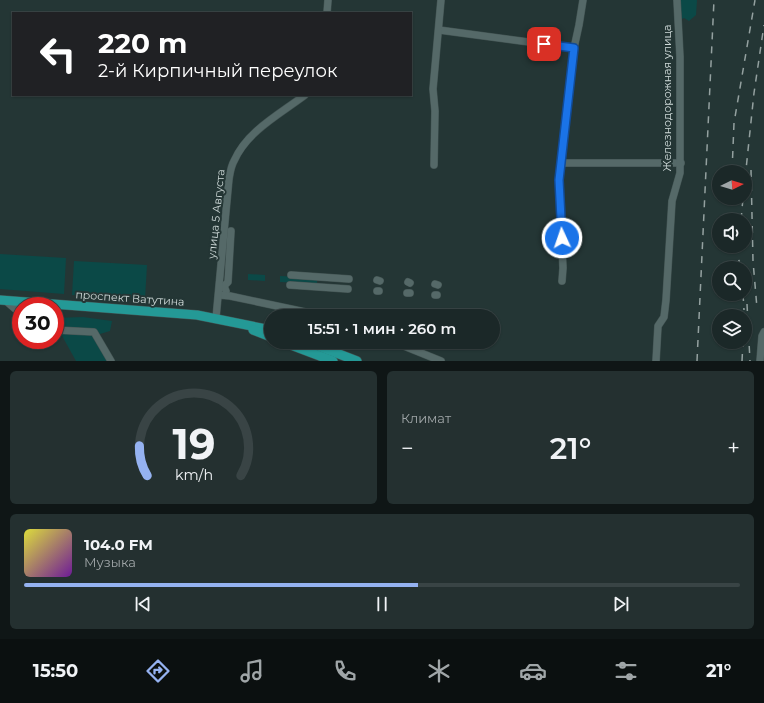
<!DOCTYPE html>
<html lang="ru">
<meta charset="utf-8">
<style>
body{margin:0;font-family:Montserrat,sans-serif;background:#243030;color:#f1f3f6;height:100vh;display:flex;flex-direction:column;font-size:15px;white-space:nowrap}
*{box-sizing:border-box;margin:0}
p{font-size:13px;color:#a0a6a8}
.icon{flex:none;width:22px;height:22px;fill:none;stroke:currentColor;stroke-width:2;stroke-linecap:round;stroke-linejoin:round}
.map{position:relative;height:361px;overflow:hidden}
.sheet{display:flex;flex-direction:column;gap:10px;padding:10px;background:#0f1616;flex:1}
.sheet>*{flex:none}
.top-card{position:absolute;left:12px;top:12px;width:400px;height:84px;border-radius:0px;box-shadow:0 1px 3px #0004,0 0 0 1px #394445;background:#202124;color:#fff;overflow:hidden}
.needle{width:26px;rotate:85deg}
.controls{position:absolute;left:712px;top:165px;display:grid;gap:8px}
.controls a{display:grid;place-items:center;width:40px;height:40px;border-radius:50%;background:#1b2828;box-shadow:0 1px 3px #0004,0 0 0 1px #394445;font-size:20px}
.speed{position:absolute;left:12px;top:297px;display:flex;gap:8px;font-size:20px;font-weight:700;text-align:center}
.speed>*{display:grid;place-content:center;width:52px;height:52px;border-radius:50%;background:#1b2828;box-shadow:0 1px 3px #0004,0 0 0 1px #394445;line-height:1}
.speed .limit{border:6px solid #d22;background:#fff;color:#111}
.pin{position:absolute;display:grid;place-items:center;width:34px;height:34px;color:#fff;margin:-17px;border-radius:8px;box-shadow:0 2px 6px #0006}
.me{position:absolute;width:44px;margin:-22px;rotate:357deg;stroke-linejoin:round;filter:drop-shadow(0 0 3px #0008)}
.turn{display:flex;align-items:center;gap:14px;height:84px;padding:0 20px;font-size:18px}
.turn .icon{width:52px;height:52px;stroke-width:2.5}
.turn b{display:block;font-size:28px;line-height:34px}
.big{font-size:30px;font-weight:600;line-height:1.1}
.sheet .widget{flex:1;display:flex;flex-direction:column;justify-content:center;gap:6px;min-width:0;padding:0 14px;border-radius:6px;background:#243030}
.sheet .dial{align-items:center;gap:0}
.dial svg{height:104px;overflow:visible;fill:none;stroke:#394445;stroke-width:7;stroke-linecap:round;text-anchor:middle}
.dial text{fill:#f1f3f6;stroke:none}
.song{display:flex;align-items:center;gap:12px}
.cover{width:48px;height:48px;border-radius:6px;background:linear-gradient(135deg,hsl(60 70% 55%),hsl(280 70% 35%))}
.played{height:4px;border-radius:2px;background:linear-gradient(90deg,#95b2f1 55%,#394445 55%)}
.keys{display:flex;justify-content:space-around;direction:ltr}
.heat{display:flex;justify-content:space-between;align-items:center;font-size:22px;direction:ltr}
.sheet .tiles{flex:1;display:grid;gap:10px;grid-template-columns:1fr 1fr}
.widget:last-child{grid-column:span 2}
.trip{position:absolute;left:264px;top:309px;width:236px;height:40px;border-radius:20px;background:#1b2828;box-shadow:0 1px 3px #0004,0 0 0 1px #394445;font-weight:600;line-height:40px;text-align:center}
.dock{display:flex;height:64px;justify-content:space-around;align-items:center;background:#0b1010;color:#a0a6a8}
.dock .icon{width:28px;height:28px}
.dock .active{color:#95b2f1}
.dock b{font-size:18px;color:#f1f3f6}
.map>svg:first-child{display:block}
.green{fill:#0b4947}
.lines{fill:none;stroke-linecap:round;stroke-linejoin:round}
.minor-casing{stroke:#425352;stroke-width:8}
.major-casing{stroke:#425352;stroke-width:10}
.minor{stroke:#556968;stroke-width:7}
.major{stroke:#249996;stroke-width:9}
.rail{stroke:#94a1a0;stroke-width:1.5;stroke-dasharray:7 7;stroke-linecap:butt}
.route-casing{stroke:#114b97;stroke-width:10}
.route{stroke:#1a73e8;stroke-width:7}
.labels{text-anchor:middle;stroke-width:4;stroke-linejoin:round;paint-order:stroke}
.street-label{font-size:11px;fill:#d0dbda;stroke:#243635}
</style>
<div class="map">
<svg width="764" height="361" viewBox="0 0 764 361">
<rect width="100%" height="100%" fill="#243635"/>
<!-- green -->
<g class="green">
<polygon points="680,0 697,0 696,15 689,21 684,18 680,20"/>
<polygon points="0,254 66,258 64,294 0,289"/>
<polygon points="74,261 147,265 145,299 72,295"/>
<polygon points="248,274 265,275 265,281 248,280"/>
<polygon points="280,276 317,278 317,284 280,282"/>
<polygon points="83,317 112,321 110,331 93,336 108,361 76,361 61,334 55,333 55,318"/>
</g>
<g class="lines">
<!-- minor casing -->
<g class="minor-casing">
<g id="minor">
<polyline points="327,13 328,0"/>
<polyline points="439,30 574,48"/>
<polyline points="561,163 681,163"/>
<polyline points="434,165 435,111 433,89 441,0"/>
<polyline points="291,275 349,279"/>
<polyline points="377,280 380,281"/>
<polyline points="562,281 563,268 559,180 574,48 579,25 583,0"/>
<polyline points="408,282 410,283"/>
<polyline points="435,284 438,285"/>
<polyline points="290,285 348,289"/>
<polyline points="226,291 224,286 228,282 231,231"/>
<polyline points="377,291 379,291"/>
<polyline points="407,293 410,293"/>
<polyline points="219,295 230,296 324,316"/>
<polyline points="435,295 437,295"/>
<polyline points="6,301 21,314"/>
<path d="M216,318L229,179C230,173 231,166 234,161C247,131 280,114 305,95"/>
<polyline points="55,330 94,332 111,361"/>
<polyline points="394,342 441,361"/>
<polyline points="656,361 658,326 664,317 666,300 672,201 680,173 680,57 677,0"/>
<polyline points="760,361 762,336 764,332"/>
</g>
</g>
<!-- major casing -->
<g class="major-casing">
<g id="major">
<polyline points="0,300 197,315 271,330"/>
<polyline points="253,330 271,337"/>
<polyline points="283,342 333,361"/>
<polyline points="308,342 357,361"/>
</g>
</g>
<!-- minor -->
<use href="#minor" class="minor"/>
<!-- major -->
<use href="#major" class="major"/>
<!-- rail -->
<g class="rail">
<polyline points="751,170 753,261 757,308"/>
<polyline points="732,172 734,123 755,0"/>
<polyline points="745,179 754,93 764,25"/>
<polyline points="732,216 733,220"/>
<polyline points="741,220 743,198"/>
<polyline points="737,246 740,268"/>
<polyline points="743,294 744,310"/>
<polyline points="747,304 750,361"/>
<polyline points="697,361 714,0"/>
<polyline points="742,361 743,342"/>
</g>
</g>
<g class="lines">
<!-- route casing -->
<g class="route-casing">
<polyline id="route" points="544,44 574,48 559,180 562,238"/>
</g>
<!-- route -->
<use href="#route" class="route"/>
</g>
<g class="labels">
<!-- street labels -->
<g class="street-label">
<text transform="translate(667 98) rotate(-90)" y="4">Железнодорожная улица</text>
<text transform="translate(216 214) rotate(-84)" y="4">улица 5 Августа</text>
<text transform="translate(130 298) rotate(4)" y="4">проспект Ватутина</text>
</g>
</g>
</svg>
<div class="controls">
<a><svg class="needle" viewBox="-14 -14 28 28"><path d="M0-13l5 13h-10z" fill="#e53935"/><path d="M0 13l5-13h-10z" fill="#a0a6a8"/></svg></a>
<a><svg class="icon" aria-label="sound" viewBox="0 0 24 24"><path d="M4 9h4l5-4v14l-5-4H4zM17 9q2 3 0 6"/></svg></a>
<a><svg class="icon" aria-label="search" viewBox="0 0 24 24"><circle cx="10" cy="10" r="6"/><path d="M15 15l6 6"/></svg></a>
<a><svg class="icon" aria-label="layers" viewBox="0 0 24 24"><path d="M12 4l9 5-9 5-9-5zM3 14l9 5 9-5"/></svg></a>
</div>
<div class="speed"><div class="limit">30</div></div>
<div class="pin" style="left:544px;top:44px;background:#d93025"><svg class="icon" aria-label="arrive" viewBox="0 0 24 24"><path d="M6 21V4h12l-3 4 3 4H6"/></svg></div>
<svg class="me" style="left:562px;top:238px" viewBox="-20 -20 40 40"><circle r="17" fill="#1a73e8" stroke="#fff" stroke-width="3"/><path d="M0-11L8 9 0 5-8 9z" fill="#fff"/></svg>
<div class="trip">15:51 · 1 мин · 260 m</div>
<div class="top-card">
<div class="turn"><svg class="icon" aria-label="left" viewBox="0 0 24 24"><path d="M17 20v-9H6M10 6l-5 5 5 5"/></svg><div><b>220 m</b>2-й Кирпичный переулок</div></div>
</div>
</div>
<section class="sheet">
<div class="tiles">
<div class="widget dial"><svg viewBox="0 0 100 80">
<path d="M14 69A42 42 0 1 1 86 69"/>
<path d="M14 69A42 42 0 0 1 8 46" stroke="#95b2f1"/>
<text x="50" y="56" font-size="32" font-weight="700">19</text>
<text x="50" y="72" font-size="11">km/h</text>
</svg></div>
<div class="widget"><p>Климат</p>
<div class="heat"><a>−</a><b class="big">21°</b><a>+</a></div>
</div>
<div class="widget">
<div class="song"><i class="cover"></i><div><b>104.0 FM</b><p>Музыка</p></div></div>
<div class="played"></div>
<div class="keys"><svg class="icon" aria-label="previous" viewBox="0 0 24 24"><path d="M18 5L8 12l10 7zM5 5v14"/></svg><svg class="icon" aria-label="pause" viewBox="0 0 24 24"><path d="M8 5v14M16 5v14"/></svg><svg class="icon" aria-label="next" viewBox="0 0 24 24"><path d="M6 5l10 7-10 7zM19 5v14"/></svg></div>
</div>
</div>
</section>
<nav class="dock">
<b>15:50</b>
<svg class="icon active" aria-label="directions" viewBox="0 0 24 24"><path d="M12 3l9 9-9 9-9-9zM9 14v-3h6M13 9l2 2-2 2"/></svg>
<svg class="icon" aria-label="music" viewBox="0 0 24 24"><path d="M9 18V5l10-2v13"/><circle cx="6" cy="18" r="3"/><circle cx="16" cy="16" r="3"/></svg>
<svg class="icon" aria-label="phone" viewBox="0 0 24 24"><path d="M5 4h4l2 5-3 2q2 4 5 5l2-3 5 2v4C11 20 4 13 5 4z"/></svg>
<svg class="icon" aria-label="climate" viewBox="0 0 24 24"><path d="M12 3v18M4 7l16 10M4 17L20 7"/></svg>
<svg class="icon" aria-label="car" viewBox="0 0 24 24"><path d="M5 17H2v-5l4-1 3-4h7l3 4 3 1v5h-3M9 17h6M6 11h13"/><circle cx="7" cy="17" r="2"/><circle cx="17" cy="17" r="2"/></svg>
<svg class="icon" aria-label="filters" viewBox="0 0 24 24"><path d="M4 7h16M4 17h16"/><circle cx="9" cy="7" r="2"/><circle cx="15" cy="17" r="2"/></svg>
<b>21°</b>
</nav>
